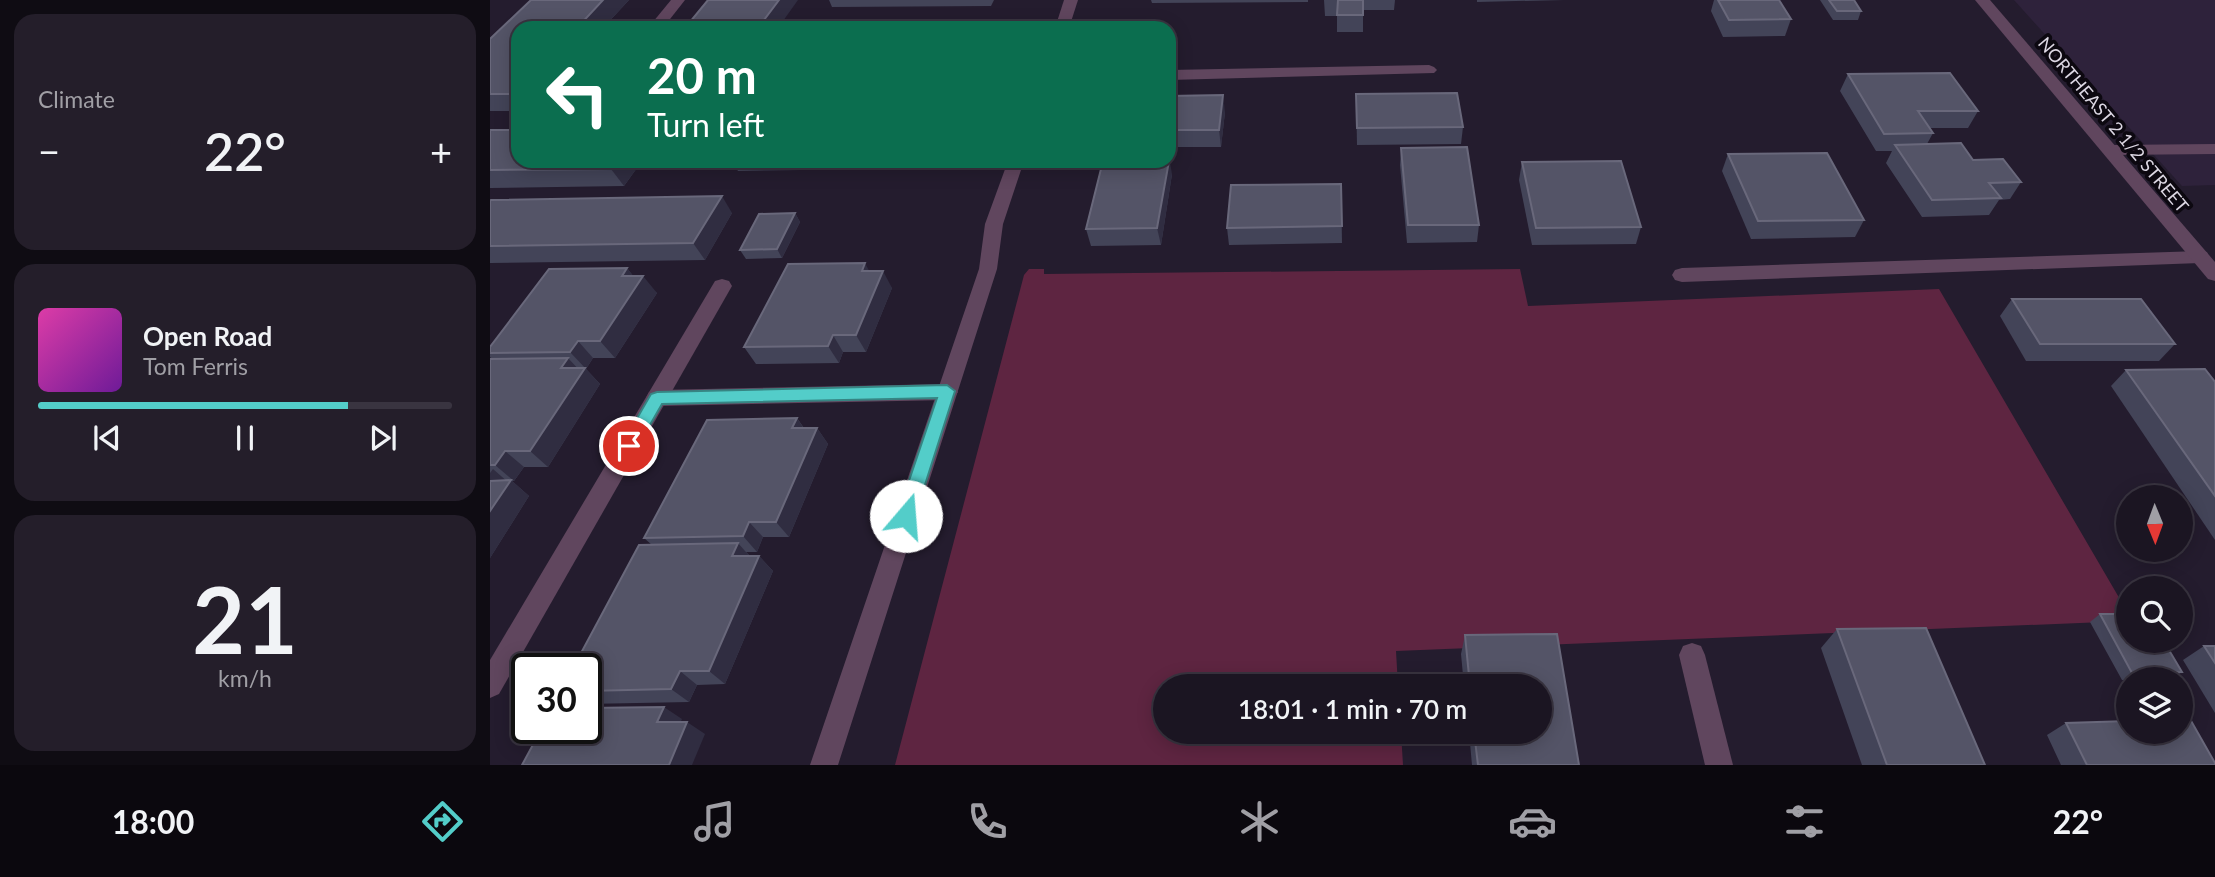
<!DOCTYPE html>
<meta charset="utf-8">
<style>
body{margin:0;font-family:Lato,sans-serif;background:#241e2a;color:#f1f3f6;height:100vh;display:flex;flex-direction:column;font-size:26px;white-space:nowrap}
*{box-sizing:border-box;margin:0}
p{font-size:23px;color:#a09fa5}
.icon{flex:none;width:38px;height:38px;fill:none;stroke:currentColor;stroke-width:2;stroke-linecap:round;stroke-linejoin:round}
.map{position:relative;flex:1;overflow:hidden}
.details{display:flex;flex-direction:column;gap:14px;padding:14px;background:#0f0c13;width:490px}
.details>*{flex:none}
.banner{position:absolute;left:21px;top:21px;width:665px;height:147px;border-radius:21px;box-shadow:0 4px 18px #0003,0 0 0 2px #393440;background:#0b6e4f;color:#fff;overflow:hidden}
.needle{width:46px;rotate:179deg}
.controls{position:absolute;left:1626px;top:485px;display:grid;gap:14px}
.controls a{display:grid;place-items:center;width:77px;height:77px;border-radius:50%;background:#1b1522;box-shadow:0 4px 18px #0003,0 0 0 2px #393440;font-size:35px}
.speed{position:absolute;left:21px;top:653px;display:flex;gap:14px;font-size:35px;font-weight:700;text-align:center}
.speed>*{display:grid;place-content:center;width:91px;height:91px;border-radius:50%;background:#1b1522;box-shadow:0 4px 18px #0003,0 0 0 2px #393440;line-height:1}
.speed .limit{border:4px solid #111;border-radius:10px;background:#fff;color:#111}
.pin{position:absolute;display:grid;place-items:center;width:60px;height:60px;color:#fff;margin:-30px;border:4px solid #fff;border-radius:50%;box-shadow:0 2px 7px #0007}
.me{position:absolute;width:77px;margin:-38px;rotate:18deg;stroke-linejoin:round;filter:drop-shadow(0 0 5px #0008)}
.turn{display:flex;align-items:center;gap:24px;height:147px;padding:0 21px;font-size:32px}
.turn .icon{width:91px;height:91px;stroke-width:2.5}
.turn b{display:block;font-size:49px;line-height:60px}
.big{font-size:52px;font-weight:600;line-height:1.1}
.details .card{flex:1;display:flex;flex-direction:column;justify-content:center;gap:10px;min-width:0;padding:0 24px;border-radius:21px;background:#241e2a}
.details .dial{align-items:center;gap:0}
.dial b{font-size:91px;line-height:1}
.song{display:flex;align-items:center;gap:21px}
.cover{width:84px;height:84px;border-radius:10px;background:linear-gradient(135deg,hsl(320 70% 55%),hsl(280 70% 35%))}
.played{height:7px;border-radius:4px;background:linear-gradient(90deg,#53cdc9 75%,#393440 75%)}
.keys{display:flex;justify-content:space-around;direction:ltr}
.heat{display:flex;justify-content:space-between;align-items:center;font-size:38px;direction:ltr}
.trip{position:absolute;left:663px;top:674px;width:399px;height:70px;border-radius:35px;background:#1b1522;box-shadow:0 4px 18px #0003,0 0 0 2px #393440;font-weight:600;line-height:70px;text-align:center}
.tab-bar{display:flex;height:112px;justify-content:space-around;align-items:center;background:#0b080e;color:#a09fa5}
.tab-bar .icon{width:49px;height:49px}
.tab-bar .active{color:#53cdc9}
.tab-bar b{font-size:32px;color:#f1f3f6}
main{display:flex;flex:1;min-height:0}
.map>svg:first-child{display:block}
.built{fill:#2e223b}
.green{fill:#5e2541}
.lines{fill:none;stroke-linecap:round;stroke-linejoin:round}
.service{fill:#60465e;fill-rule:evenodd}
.minor{fill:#60465e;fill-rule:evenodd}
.wall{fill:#434458}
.shaded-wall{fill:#302d41}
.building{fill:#545467;stroke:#69687b;stroke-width:2}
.route{fill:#53cdc9;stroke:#368583;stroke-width:2}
.labels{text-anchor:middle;stroke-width:7;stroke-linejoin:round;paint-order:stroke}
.far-street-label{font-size:18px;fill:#dcd7e3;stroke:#0c0810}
</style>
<main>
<section class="details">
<div class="card"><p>Climate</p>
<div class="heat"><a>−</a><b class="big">22°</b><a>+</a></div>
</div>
<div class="card">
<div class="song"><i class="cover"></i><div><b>Open Road</b><p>Tom Ferris</p></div></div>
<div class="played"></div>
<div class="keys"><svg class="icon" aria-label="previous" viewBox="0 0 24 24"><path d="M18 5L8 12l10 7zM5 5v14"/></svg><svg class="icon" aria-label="pause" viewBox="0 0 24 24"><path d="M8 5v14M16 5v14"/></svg><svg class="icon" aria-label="next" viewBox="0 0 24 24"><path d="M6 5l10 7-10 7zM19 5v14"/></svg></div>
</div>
<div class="card dial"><b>21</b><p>km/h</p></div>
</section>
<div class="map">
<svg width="1725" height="765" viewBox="0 0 1725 765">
<rect width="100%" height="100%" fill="#241c2e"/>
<!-- built -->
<polygon class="built" points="1524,0 1725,0 1725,185 1692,186"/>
<!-- green -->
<polygon class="green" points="539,269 554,269 554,274 1030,269 1038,306 1449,289 1638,613 1638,621 906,651 908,686 676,686 676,732 911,732 913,765 405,765 534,275"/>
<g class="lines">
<!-- service -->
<g class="service">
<polygon points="181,0 195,0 173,28 158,28"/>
<polygon points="939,65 944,67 947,70 944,73 679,80 679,70"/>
<polygon points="1725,144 1725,154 1620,155 1612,150 1620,145"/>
<polygon points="1710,251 1717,252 1719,257 1717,262 1710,263 1192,282 1185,280 1182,275 1185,270 1192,268"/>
<polygon points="457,384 464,386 468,392 464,398 457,400 167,406 159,404 156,398 159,392 167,390"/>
</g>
<!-- minor -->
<g class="minor">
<polygon points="574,0 588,0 579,28 565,28"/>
<polygon points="1485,0 1500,0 1725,262 1725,281 1718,279"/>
<polygon points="518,161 534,161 513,224 507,269 348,765 320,765 489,269 495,224"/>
<polygon points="232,279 239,281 242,286 9,694 0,698 0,660 225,281"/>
<polygon points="1202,643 1211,646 1215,655 1243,765 1215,765 1189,655 1193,646"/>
</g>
</g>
<!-- wall -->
<g class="wall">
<polygon points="41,0 139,0 113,28 28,28 28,111 0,111 0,39"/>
<polygon points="339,0 504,0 501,6 342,7"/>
<polygon points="661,0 818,0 818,2 662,3"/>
<polygon points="834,0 905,0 904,10 873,10 873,32 847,32 847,16 835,16"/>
<polygon points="987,0 1074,0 987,2"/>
<polygon points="1224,0 1289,0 1301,19 1295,36 1233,37 1221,11"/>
<polygon points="1330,0 1364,0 1371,11 1368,20 1343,20"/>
<polygon points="1358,74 1488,111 1478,128 1440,128 1443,133 1437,144 1483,160 1531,182 1520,199 1509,200 1499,215 1432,217 1396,163 1402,151 1386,151 1350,91"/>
<polygon points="866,94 973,127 971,144 867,145"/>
<polygon points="679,96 735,112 731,147 679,147"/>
<polygon points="0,130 28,161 152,161 134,186 0,188"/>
<polygon points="911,148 989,225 987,242 917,243 910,165"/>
<polygon points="1238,154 1374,220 1365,237 1261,239 1232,171"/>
<polygon points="242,161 316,161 311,170 248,171"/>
<polygon points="1032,162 1151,227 1146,244 1042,245 1029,180"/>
<polygon points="682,174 671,245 601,246 596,229"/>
<polygon points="851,184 852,243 739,245 737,228"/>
<polygon points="0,201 242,213 215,260 0,263"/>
<polygon points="305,213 310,222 292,258 256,259 250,250"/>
<polygon points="137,268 143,276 167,293 125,358 103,358 96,369 110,384 58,467 34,467 24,481 22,481 39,496 0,558 0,359 2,359 0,357 0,347"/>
<polygon points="379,271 402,288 376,352 353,352 349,363 266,364 254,347"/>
<polygon points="1522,299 1685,344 1669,361 1536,361 1510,316"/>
<polygon points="1636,370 1725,382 1725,540 1621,386"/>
<polygon points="307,418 314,428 327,428 338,444 299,537 273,537 267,552 256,552 260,556 269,556 283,571 235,684 207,685 199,702 96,704 96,668 162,545 154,538"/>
<polygon points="1610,614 1692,672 1681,679 1638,679 1638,680 1632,680 1600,622"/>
<polygon points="1347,629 1495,765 1372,765 1331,648"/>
<polygon points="1067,634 1089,765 982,765 979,732 1050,732 1050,686 974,686 971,654 975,635"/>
<polygon points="1714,646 1725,646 1725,713 1693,660"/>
<polygon points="1576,723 1725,765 1571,765 1557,735"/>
</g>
<!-- shaded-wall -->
<g class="shaded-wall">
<polygon points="113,0 139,0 113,28 87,28"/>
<polygon points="289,0 308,0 288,28 268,28"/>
<polygon points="733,95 735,112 731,147 729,130"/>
<polygon points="679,157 682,174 671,245 667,228"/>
<polygon points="128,161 152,161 134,186 121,169"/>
<polygon points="306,161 316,161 311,170"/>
<polygon points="232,196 242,213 215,260 203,243"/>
<polygon points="305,213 310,222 292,258 287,249"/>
<polygon points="375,263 384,280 372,271"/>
<polygon points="137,268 149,283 153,276 167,293 125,358 110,341 132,276"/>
<polygon points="393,271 402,288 376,352 366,335"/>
<polygon points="343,335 353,352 349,363 338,346"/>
<polygon points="88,341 103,358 96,369 80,352"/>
<polygon points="78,358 92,373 95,368 110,384 58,467 40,451 71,368"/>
<polygon points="307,418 318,435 302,428"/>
<polygon points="327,428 338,444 299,537 286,522"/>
<polygon points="15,451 34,467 24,481 5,465"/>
<polygon points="3,469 19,483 21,480 39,496 0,558 0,473"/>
<polygon points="259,522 273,537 267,552 253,536"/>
<polygon points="248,543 262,559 242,556"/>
<polygon points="269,556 283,571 235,684 219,671"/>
<polygon points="190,671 207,685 199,702 181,689"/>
<polygon points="174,707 192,719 185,735 167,722"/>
<polygon points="197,722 215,734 202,765 179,765"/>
</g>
<!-- building -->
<g class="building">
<polygon points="41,0 113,0 87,28 28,28 28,91 25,94 0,94 0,39"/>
<polygon points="218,0 289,0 268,28 195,28"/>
<polygon points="848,0 873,0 873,15 847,15"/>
<polygon points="1228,0 1289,0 1301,19 1239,20"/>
<polygon points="1339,0 1364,0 1371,11 1347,11"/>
<polygon points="1460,73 1488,111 1428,111 1443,133 1394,134 1358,74"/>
<polygon points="967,93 973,127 867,128 866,94"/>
<polygon points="733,95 729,130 679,130 679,96"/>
<polygon points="0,130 28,130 28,161 128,161 121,169 0,170"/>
<polygon points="1471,143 1483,160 1513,159 1531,182 1499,183 1511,198 1442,200 1405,145"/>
<polygon points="977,147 989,225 918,225 911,148"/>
<polygon points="1337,153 1374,220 1268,221 1238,154"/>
<polygon points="613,161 679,161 667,228 596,229"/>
<polygon points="1131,161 1151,227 1046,228 1032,162"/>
<polygon points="851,184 852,226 737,228 741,185"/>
<polygon points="232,196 203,243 0,246 0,201 1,200"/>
<polygon points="305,213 287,249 250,250 269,214"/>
<polygon points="375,263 372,271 393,271 366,335 343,335 338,346 254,347 298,264"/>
<polygon points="137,268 132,276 153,276 110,341 88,341 80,352 0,353 0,347 59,269"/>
<polygon points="1522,299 1651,299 1685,344 1550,344"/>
<polygon points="78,358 71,368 95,368 40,451 15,451 5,465 0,465 0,359"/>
<polygon points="1715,369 1725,382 1725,496 1636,370"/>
<polygon points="307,418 302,428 327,428 286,522 259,522 253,536 154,538 217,420"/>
<polygon points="21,480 0,511 0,481"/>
<polygon points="248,543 242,556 269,556 219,671 190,671 181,689 96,691 96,668 83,668 149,545"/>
<polygon points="1610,614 1638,614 1638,640 1673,640 1692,672 1642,673"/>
<polygon points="1436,628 1495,765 1397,765 1347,629"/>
<polygon points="1067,634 1089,765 988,765 984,732 1050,732 1050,686 980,686 975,635"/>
<polygon points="1714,646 1725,646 1725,663"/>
<polygon points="174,707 167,722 197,722 179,765 32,765 52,728 96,728 96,708"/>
<polygon points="1690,719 1700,719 1725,763 1725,765 1597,765 1576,723 1638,721 1638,732 1690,732"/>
</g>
<!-- route -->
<polygon class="route" points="457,385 465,391 425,516 423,521 416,524 410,521 407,516 447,398 172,404 145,451 133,451 131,446 161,394 167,392"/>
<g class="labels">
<!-- far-street labels -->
<g class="far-street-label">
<text transform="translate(1623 125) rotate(50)" y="6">NORTHEAST 2 1/2 STREET</text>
</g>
</g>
</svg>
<div class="controls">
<a><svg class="needle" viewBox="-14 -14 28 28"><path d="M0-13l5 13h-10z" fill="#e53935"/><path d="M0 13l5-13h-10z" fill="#a09fa5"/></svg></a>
<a><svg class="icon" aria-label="search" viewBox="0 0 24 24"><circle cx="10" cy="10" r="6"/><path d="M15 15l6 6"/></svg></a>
<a><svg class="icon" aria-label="layers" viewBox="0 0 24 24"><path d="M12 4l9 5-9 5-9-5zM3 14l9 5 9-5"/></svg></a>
</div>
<div class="speed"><div class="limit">30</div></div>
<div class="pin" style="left:139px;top:446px;background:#d93025"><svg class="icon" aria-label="arrive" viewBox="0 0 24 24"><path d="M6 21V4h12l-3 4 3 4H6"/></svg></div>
<svg class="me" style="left:416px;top:516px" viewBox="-20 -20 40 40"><circle r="19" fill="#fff"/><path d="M0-13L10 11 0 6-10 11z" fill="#53cdc9"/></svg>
<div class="trip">18:01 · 1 min · 70 m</div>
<div class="banner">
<div class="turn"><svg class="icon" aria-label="left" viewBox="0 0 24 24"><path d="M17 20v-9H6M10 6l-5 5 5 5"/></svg><div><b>20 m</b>Turn left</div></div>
</div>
</div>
</main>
<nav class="tab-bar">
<b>18:00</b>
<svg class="icon active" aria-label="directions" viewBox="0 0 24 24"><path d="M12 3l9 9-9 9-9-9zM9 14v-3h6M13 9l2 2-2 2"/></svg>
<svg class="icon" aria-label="music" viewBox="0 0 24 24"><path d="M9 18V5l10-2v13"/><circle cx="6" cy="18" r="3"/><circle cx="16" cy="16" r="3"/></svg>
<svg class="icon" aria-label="phone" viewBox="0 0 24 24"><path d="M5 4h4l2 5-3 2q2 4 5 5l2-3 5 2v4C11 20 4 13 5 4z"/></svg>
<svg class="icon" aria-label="climate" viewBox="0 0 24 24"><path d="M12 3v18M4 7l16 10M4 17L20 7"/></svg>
<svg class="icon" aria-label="car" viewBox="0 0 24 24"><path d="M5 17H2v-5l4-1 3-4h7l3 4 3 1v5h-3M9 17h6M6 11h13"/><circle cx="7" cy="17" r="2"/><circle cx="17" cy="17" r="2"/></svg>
<svg class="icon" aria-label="filters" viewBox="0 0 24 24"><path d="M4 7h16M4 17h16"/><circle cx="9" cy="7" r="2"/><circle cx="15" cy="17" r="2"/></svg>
<b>22°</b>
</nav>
